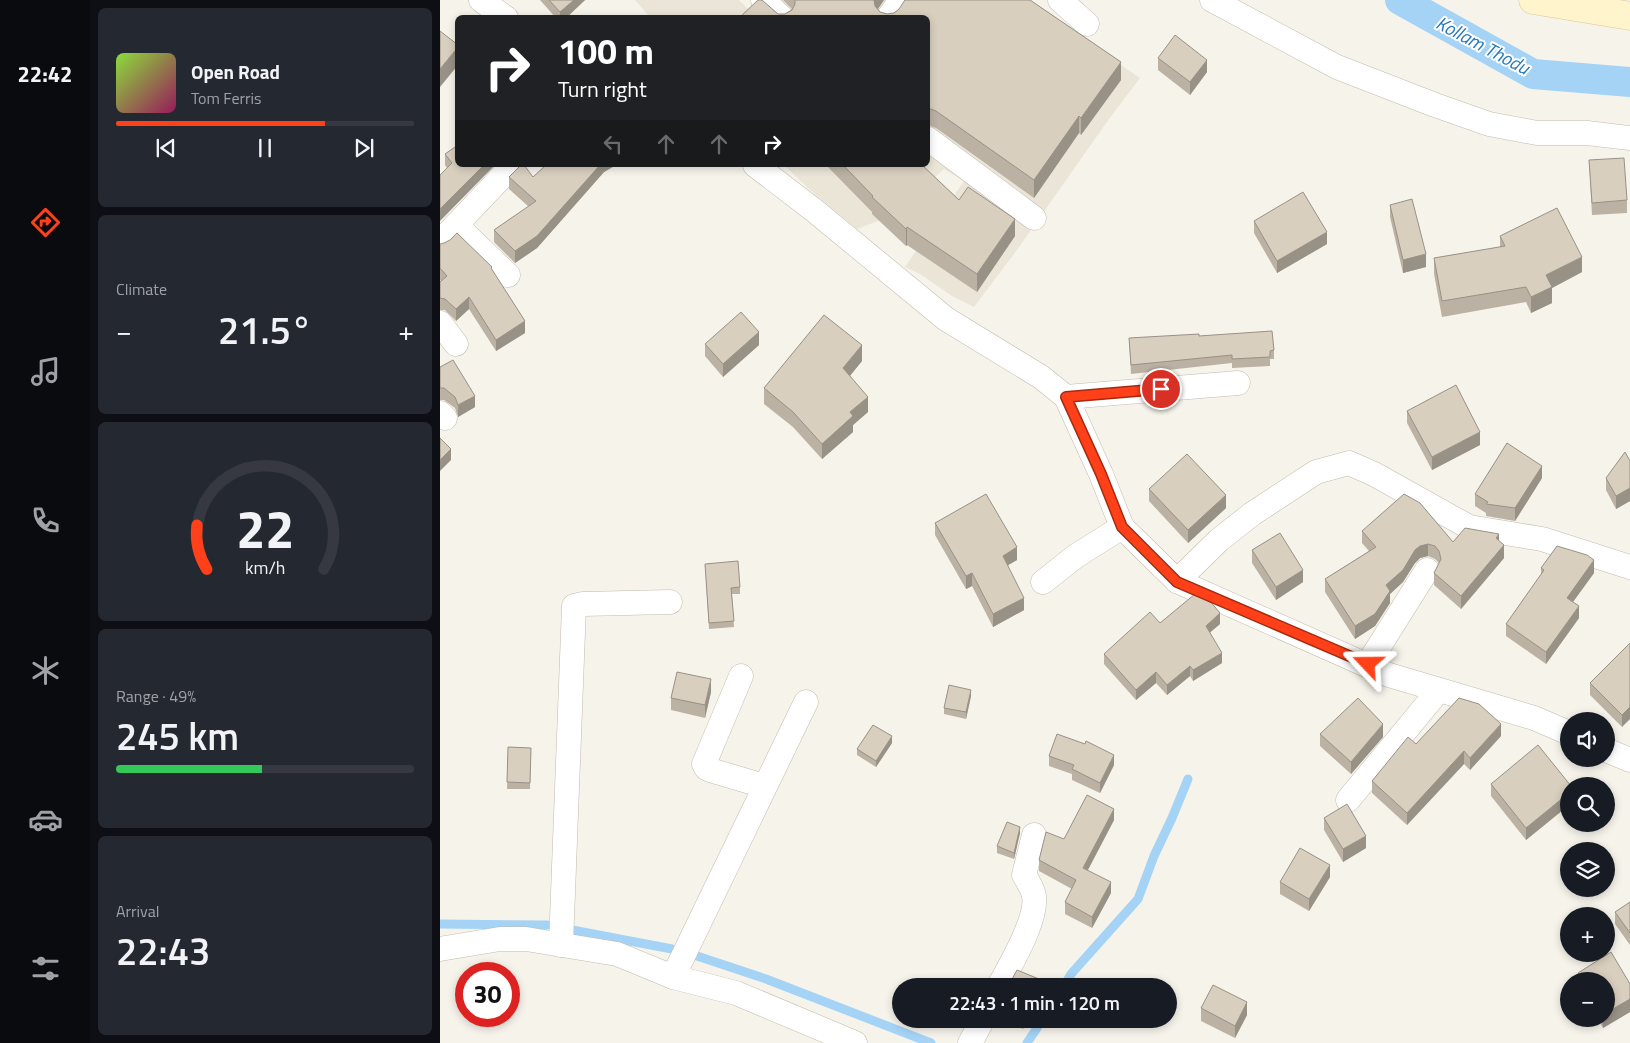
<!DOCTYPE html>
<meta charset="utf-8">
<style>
body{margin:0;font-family:"Titillium Web",sans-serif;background:#242831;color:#f1f3f6;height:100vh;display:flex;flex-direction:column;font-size:19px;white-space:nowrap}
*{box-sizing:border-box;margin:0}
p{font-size:16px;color:#9ea1a6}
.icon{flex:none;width:28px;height:28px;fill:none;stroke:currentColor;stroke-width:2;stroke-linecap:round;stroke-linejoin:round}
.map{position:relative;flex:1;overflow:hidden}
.side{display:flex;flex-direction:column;gap:8px;padding:8px;background:#0d0f14;width:350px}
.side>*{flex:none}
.guide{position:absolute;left:15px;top:15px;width:475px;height:152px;border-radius:8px;box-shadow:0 2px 8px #0003;background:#202124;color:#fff;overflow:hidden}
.controls{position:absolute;left:1120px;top:712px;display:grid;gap:10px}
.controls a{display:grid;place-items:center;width:55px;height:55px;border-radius:50%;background:#171b24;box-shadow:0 2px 8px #0003;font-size:25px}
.speed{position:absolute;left:15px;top:962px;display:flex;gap:10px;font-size:25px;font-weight:700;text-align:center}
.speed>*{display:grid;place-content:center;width:65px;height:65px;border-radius:50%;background:#171b24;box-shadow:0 2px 8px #0003;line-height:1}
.speed .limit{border:8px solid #d22;background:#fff;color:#111}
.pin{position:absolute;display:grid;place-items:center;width:42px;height:42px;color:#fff;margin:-21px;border:2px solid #fff;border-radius:50%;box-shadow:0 1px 5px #0007}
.me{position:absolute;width:55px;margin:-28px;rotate:293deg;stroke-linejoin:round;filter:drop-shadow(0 0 4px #0008)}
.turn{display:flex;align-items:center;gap:18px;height:105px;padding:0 20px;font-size:22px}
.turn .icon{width:65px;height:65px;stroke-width:2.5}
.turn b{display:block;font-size:35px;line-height:42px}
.lanes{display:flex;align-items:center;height:48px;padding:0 20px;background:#0003;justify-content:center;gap:25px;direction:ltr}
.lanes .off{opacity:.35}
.big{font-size:38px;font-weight:600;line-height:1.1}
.side .widget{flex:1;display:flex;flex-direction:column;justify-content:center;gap:8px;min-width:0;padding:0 18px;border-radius:8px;background:#242831}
.side .dial{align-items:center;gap:0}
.dial svg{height:130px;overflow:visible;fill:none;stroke:#363941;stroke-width:7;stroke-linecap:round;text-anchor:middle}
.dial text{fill:#f1f3f6;stroke:none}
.song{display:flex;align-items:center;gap:15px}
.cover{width:60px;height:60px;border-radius:8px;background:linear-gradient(135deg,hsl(90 70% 55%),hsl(330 70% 35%))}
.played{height:5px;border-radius:2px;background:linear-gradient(90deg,#ff4019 70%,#363941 70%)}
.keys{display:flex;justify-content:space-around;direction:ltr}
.heat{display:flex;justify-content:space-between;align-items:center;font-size:28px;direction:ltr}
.charge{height:8px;border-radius:4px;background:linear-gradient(90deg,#34c759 49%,#363941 0)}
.trip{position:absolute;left:452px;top:978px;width:285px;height:50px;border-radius:25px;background:#171b24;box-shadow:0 2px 8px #0003;font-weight:600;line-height:50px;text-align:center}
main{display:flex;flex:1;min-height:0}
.dock{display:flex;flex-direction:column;width:90px;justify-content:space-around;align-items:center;background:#090b0e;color:#9ea1a6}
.dock .icon{width:35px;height:35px}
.dock .current{color:#ff4019}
.dock b{font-size:22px;color:#f1f3f6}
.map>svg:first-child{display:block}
.residential{fill:#ebe5d8}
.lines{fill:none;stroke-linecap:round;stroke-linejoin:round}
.stream{stroke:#a4d3f6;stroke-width:9}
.canal{stroke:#a4d3f6;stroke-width:30}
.minor-casing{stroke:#c3bbac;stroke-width:25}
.secondary-casing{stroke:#dac997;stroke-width:29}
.minor{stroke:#fff;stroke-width:24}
.secondary{stroke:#fff4cc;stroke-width:28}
.wall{fill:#bbb2a4}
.shaded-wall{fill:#989186}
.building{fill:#d9cfbf;stroke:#989186}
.route-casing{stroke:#a62a10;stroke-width:12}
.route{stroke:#ff4019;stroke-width:9}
.labels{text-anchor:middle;stroke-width:4;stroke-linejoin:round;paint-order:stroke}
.water-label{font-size:19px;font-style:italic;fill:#2578b9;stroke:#fff}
</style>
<main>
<nav class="dock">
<b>22:42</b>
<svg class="icon current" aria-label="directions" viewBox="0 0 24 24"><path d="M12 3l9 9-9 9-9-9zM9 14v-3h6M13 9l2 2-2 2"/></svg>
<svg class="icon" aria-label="music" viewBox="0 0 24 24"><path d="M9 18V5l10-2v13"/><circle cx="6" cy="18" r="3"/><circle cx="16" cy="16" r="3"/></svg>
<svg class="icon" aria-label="phone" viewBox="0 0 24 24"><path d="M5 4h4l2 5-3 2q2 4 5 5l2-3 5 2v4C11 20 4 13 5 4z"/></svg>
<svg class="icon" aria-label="climate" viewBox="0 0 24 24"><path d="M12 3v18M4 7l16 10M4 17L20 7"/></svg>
<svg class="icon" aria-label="car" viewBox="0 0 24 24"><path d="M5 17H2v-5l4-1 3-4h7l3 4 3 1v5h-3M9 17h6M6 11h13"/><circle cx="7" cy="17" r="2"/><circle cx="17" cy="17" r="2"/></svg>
<svg class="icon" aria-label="filters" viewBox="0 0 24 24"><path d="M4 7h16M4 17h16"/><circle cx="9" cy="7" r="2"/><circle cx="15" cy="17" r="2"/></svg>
</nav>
<section class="side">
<div class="widget">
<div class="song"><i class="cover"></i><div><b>Open Road</b><p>Tom Ferris</p></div></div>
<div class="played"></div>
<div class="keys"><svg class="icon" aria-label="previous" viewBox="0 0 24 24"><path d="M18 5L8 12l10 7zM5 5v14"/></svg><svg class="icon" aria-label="pause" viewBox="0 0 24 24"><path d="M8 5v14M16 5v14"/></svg><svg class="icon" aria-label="next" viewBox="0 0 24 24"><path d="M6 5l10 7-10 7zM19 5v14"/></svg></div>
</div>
<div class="widget"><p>Climate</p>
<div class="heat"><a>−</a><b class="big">21.5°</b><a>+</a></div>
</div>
<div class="widget dial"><svg viewBox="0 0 100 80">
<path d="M14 69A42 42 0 1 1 86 69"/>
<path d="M14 69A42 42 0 0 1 8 42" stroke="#ff4019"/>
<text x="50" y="56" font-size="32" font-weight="700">22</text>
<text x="50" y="72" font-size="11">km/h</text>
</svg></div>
<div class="widget"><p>Range · 49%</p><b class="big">245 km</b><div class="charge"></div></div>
<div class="widget"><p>Arrival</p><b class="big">22:43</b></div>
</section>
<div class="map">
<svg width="1190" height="1043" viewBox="0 0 1190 1043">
<rect width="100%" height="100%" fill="#f6f3eb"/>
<!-- residential -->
<polygon class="residential" points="195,0 299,0 308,9 317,0 588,0 638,36 700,78 669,119 574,254 534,307 512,296 480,274 465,267 524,181 504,169 451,216 417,229 369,189 344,165 488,165 488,18 210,17"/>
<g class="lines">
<!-- stream -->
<g class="stream">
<polyline points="0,924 107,925"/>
<polyline points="127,929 232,949"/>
<polyline points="257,956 326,979 491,1043"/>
<polyline points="624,986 631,974 698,899 714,856 732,818 748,779"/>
<polyline points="587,1043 603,1019"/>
</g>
<!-- canal -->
<polyline class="canal" points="960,0 1093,74 1190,82"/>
<!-- minor casing -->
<g class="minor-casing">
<g id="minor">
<polyline points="41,0 66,18"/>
<polyline points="323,0 342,18"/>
<polyline points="620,0 647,24"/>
<polyline points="772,0 897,67 995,105 1049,124 1097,133 1147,133 1190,138"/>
<polyline points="448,18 461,0"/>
<polyline points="488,139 594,218"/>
<polyline points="315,165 375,211 506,319 601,377 626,397 798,383"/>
<polyline points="16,225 68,275"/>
<polyline points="0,242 73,165"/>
<polyline points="0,323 16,344"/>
<polyline points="626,397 661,474 682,527"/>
<polyline points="0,413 5,418"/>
<polyline points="737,581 779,540 812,514 876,472 909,463 934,474 1029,527 1102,539 1190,567"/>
<polyline points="603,582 636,556 682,527 737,581 949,675 1094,718 1129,733"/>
<polyline points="928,664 987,570"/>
<polyline points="301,676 264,764 266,768 270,770 324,786"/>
<polyline points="1166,750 1190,760"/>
<polyline points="908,800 999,690"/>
<polyline points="121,945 134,606 143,604 230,602"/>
<polyline points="0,949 60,939 86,939 177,954 233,977 296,993 415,1043"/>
<polyline points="233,977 366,702"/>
<path d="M559,986C570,966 601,914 593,892C591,886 587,880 584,875L594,835"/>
<polyline points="530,1043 543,1019"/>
</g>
</g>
<!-- secondary casing -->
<g class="secondary-casing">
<polyline id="secondary" points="1093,0 1190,16"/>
</g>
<!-- minor -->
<use href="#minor" class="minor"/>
<!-- secondary -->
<use href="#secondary" class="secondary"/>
</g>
<!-- wall -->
<g class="wall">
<polygon points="100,0 145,0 126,18 116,18"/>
<polygon points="318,0 322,0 338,14 345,14 352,9 343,0 444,0 438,9 440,12 447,14 454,13 459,9 465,0 590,0 681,62 681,80 641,135 639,133 594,198 496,128 488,125 488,18 299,18"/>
<polygon points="718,58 767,72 750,95 718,70"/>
<polygon points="18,145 0,221 7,168 5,165 5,154"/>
<polygon points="1149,160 1187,200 1187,213 1152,215"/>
<polygon points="106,165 176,165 164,172 97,248 75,263 54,242 54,230 89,207 69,189 69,177 93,177"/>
<polygon points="386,165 482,165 519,200 575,236 537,292 467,245 466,246 432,214 432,212"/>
<polygon points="950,205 986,267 963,273 950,217"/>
<polygon points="814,221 887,244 837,273 814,233"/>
<polygon points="1060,236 1142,272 1112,288 1112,303 1091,313 1086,302 1002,317 994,274 994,258 1060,247"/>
<polygon points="0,244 52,270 85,333 56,351 29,309 16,321 5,310 0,310 0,282 1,281 0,280"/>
<polygon points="759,336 834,350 834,359 830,359 830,366 792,368 792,363 691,374 689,338"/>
<polygon points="265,344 319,345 283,377 265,356"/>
<polygon points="422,361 410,376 428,412 413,425 413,432 382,459 353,427 324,404 324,388"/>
<polygon points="0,367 35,407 18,417 15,408 4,400 0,400"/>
<polygon points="967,411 1040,445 992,470 967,423"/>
<polygon points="1190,461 1190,501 1176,509 1166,490 1166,478"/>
<polygon points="1102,478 1075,521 1046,516 1046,513 1035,506 1035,494"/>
<polygon points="709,489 786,508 748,543 709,501"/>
<polygon points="495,523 577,560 568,565 584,610 553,627 532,586 526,589 495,535"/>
<polygon points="922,531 1013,542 1059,541 1064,558 1021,609 994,585 994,573 999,563 995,559 988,556 980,558 975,563 963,582 950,594 950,603 935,626 915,639 885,592 885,579 929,551 922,543"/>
<polygon points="812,550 863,582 836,600 812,563"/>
<polygon points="265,564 300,587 300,594 292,594 294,627 269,629"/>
<polygon points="1101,568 1154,573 1133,602 1139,618 1106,664 1066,636 1066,624 1101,575"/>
<polygon points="720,623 780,624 770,632 782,663 753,681 750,676 727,695 716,683 696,700 664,664 664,654"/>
<polygon points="1190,643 1182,727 1150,695 1150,683"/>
<polygon points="271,692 265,718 231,710 231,698"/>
<polygon points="531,696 526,719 504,714 504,708"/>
<polygon points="880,734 943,737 911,774 880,746"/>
<polygon points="1061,736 1030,770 1024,764 967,825 932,793 932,781 976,744"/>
<polygon points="452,743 436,767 417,755 417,749"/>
<polygon points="645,744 674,765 660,793 632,780 632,774 609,766 609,756"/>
<polygon points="68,747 91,748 90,789 67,789"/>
<polygon points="1051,784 1129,786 1129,805 1086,840 1051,796"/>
<polygon points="884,818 926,848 903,862 884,830"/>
<polygon points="674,820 648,870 671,893 652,928 625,914 625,902 632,889 599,871 599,860 624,839"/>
<polygon points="580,833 574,859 557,853 557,846"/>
<polygon points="890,877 869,911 840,894 840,882"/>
<polygon points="1190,902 1190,945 1175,924 1175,912"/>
<polygon points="1138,973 1190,984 1190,1012 1163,1028 1158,1019 1166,1019 1166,981 1138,981"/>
<polygon points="761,1008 807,1015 795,1038 761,1021"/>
<polygon points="557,1019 587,1019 583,1029"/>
</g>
<!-- shaded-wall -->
<g class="shaded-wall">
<polygon points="134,0 145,0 126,18 120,18 120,12"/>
<polygon points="434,0 444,0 437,10 434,17"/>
<polygon points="18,47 18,65 0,87 0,69"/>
<polygon points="767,60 767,72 750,95 750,82"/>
<polygon points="681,62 681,80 641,135 641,118"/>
<polygon points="639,116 639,133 594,198 594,180"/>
<polygon points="44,165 55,165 0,221 0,209"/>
<polygon points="160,165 176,165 164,172 97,248 75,263 75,251"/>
<polygon points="575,219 575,236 537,292 537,274"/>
<polygon points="467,227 467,245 466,246 466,229"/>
<polygon points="887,232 887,244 837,273 837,261"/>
<polygon points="986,254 986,267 963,273 963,260"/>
<polygon points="1142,257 1142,272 1112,288 1112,303 1091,313 1091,297 1106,275"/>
<polygon points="29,297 29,309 16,321 16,309"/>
<polygon points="85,321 85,333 56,351 56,340"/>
<polygon points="319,332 319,345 283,377 283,364"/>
<polygon points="422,345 422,361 403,384 403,368"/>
<polygon points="35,396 35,407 18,417 18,405"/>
<polygon points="428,397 428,412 413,425 413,432 382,459 382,444 410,412"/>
<polygon points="1040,432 1040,445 992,470 992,457"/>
<polygon points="11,449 11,460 0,471 0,460"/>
<polygon points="1102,466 1102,478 1075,521 1075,508"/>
<polygon points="1190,488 1190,501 1176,509 1176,496"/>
<polygon points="786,495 786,508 748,543 748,530"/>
<polygon points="1059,534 1059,546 1056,538"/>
<polygon points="988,544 988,556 980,558 975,563 963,582 950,594 950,603 935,626 915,639 915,626 946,585 975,550 980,546"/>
<polygon points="1064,545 1064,558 1021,609 1021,596"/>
<polygon points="577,547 577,560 563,568 563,556"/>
<polygon points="1154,560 1154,573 1127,610 1127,598"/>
<polygon points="863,570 863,582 836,600 836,587"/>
<polygon points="532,573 532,586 526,589 526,576"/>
<polygon points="584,598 584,610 553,627 553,614"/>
<polygon points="1139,606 1139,618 1106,664 1106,652"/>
<polygon points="780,613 780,624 766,636 766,626"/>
<polygon points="782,653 782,663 753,681 753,670"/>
<polygon points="750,666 750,676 727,695 727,685"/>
<polygon points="716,672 716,683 696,700 696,690"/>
<polygon points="271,679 271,692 265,718 265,705"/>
<polygon points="531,690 531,696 526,719 526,712"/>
<polygon points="1190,707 1190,719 1182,727 1182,715"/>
<polygon points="943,724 943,737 911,774 911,762"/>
<polygon points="1061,724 1061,736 1030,770 1030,758"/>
<polygon points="452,736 452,743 436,767 436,761"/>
<polygon points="1024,751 1024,764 967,825 967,813"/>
<polygon points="674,755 674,765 660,793 660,783"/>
<polygon points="1129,793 1129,805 1086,840 1086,828"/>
<polygon points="674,809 674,820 643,879 643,868"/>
<polygon points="580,827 580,833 574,859 574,853"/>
<polygon points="926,836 926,848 903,862 903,849"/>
<polygon points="890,865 890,877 869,911 869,899"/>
<polygon points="671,882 671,893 652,928 652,917"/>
<polygon points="599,979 599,986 596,986"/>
<polygon points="1190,999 1190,1012 1163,1028 1163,1019 1166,1019 1166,1013"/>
<polygon points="807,1002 807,1015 795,1038 795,1026"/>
<polygon points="583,1019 587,1019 583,1029"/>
</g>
<!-- building -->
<g class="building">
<polygon points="109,0 134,0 120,12"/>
<polygon points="318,0 322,0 338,14 345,14 352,10 355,4 355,0 434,0 435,6 440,12 447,14 454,13 459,9 465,0 590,0 681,62 641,118 639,116 594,180 496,111 488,108 488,18 299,18"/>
<polygon points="0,31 18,45 18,47 0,69"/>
<polygon points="735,35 767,60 750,82 718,58"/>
<polygon points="18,145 18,165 44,165 0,209 0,175 12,163 5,154"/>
<polygon points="1184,158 1187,200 1152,203 1149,160"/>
<polygon points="81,165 84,165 93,177 106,165 160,165 97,236 75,251 54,230 96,201 69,177"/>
<polygon points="403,165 482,165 519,200 528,187 575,219 537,274 467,227 466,229 432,197 433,196"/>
<polygon points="863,192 887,232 837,261 814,221"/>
<polygon points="972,199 986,254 963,260 950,205"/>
<polygon points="1117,208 1142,257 1106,275 1112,287 1091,297 1086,287 1002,301 994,258 1065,246 1060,236"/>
<polygon points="17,233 52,267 51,268 85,321 56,340 29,297 16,309 5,299 0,298 0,282 7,276 0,268 0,244 4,243 10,240"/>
<polygon points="301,312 319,332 283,364 265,344"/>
<polygon points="384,315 422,345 403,368 428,397 410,412 413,416 382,444 353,412 324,388"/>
<polygon points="832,331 834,350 830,351 830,357 792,359 792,355 691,365 689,338 759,334 759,336"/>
<polygon points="13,360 35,396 18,405 15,397 4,388 0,388 0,367"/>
<polygon points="1016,385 1040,432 992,457 967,411"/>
<polygon points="0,438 11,449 0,460"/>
<polygon points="1067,443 1102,466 1075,508 1046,504 1048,502 1035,494"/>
<polygon points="1185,452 1190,461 1190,488 1176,496 1166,478"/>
<polygon points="747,454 786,495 748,530 709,489"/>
<polygon points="546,494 577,547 563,556 584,598 553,614 532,573 526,576 495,523"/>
<polygon points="964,494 980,503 1013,542 1025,528 1059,534 1056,538 1064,545 1021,596 994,573 1001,559 999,551 995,546 988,544 980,546 975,550 963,570 946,585 950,591 935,614 915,626 885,579 936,547 922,531"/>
<polygon points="840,533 863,570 836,587 812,550"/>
<polygon points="1117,546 1147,555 1154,560 1127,598 1139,606 1106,652 1066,624 1104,570 1101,568"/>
<polygon points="298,561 300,587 291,588 294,621 269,623 265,564"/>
<polygon points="755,594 769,600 780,613 766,626 782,653 753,670 750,666 727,685 716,672 696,690 664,654 710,612 720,623"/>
<polygon points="1190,643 1190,707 1182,715 1150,683"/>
<polygon points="237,672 271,679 265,705 231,698"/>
<polygon points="509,685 531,690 526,712 504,708"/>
<polygon points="918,698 943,724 911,762 880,734"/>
<polygon points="1019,698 1039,704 1061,724 1030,758 1024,751 967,813 932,781 968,737 976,744"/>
<polygon points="433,725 452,736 436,761 417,749"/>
<polygon points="617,734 645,744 646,741 674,755 660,783 632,769 634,765 609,756"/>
<polygon points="1098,745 1131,786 1129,786 1129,793 1086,828 1051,784"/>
<polygon points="68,747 91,748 90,783 67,782"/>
<polygon points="647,795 674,809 643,868 671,882 652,917 625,902 636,880 599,860 606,832 624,839"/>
<polygon points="907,804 926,836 903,849 884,818"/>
<polygon points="567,822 580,827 574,853 557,846"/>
<polygon points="860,848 890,865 869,899 840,882"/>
<polygon points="1190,902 1190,933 1175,912"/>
<polygon points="1171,952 1190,984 1190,999 1166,1013 1166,981 1143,981 1138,973"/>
<polygon points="577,970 599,979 596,986 563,986 566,985 571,981"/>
<polygon points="773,985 807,1002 795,1026 761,1008"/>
</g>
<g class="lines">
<!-- route casing -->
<g class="route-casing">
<polyline id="route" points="721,389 626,397 661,474 682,527 737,582 928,664"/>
</g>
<!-- route -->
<use href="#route" class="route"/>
</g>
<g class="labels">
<!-- water labels -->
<g class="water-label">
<text transform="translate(1043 45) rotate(28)" y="7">Kollam Thodu</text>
</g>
</g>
</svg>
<div class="controls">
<a><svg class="icon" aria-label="sound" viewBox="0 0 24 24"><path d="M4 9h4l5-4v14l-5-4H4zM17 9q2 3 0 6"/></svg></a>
<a><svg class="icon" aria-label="search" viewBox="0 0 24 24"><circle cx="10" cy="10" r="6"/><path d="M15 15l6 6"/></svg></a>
<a><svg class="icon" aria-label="layers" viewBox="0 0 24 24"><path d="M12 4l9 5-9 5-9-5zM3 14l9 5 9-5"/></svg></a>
<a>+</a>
<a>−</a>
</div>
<div class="speed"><div class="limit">30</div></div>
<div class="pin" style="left:721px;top:389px;background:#d93025"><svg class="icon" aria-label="arrive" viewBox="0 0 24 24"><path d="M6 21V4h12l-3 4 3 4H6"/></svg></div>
<svg class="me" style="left:928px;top:664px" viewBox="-20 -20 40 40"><path d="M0-17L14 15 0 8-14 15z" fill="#ff4019" stroke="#fff" stroke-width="4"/></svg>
<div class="trip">22:43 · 1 min · 120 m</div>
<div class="guide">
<div class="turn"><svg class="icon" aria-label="right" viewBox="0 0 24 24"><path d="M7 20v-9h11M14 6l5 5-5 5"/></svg><div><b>100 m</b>Turn right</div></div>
<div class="lanes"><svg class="icon off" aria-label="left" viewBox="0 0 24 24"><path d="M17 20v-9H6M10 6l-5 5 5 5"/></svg><svg class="icon off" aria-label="ahead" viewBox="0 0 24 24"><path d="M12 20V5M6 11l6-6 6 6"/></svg><svg class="icon off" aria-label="ahead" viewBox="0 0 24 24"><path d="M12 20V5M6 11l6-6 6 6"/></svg><svg class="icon" aria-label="right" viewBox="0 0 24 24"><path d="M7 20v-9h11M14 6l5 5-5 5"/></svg></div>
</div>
</div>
</main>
